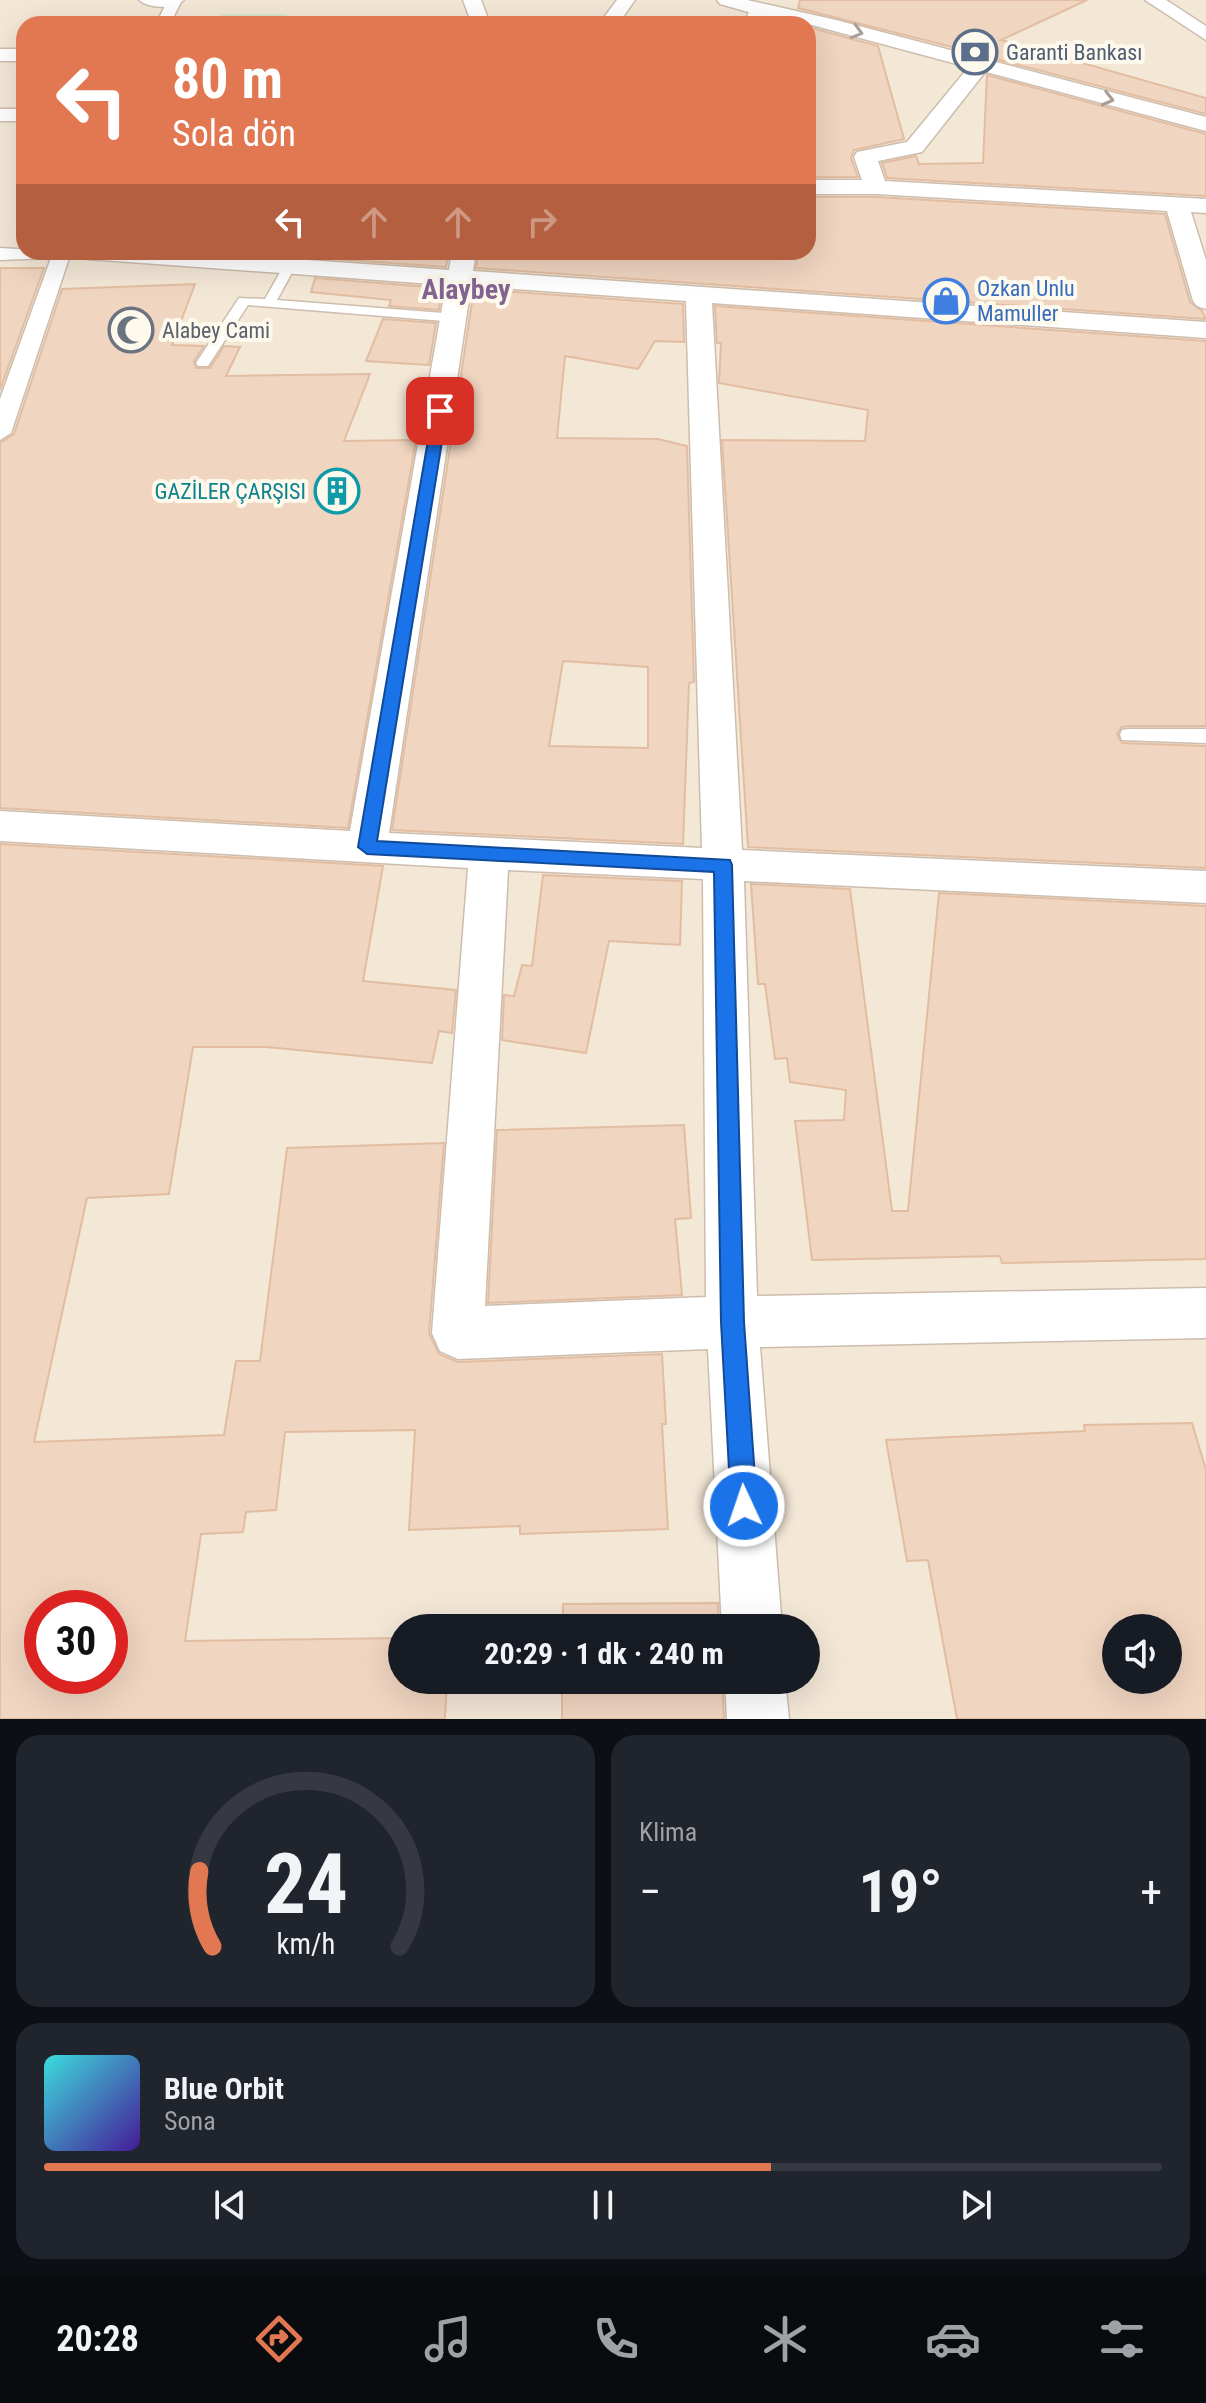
<!DOCTYPE html>
<html lang="tr">
<meta charset="utf-8">
<style>
body{margin:0;font-family:"Roboto Condensed",sans-serif;background:#20242c;color:#f1f3f6;height:100vh;display:flex;flex-direction:column;font-size:30px;white-space:nowrap}
*{box-sizing:border-box;margin:0}
p{font-size:26px;color:#9ea1a6}
.icon{flex:none;width:44px;height:44px;fill:none;stroke:currentColor;stroke-width:2;stroke-linecap:round;stroke-linejoin:round}
.map{position:relative;height:1719px;overflow:hidden}
.drawer{display:flex;flex-direction:column;gap:16px;padding:16px;background:#0d0f14;flex:1}
.drawer>*{flex:none}
.top-card{position:absolute;left:16px;top:16px;width:800px;height:244px;border-radius:24px;box-shadow:0 8px 32px #0002;background:#e17851;color:#fff;overflow:hidden}
.controls{position:absolute;left:1102px;top:1614px;display:grid;gap:16px}
.controls a{display:grid;place-items:center;width:80px;height:80px;border-radius:50%;background:#171b24;box-shadow:0 8px 32px #0002;font-size:40px}
.speed{position:absolute;left:24px;top:1590px;display:flex;gap:16px;font-size:40px;font-weight:700;text-align:center}
.speed>*{display:grid;place-content:center;width:104px;height:104px;border-radius:50%;background:#171b24;box-shadow:0 8px 32px #0002;line-height:1}
.speed .limit{border:12px solid #d22;background:#fff;color:#111}
.pin{position:absolute;display:grid;place-items:center;width:68px;height:68px;color:#fff;margin:-34px;border-radius:16px;box-shadow:0 4px 12px #0006}
.me{position:absolute;width:88px;margin:-44px;rotate:357deg;stroke-linejoin:round;filter:drop-shadow(0 0 6px #0008)}
.turn{display:flex;align-items:center;gap:28px;height:168px;padding:0 24px;font-size:36px}
.turn .icon{width:104px;height:104px;stroke-width:2.5}
.turn b{display:block;font-size:56px;line-height:68px}
.lanes{display:flex;align-items:center;height:76px;padding:0 24px;background:#0003;justify-content:center;gap:40px;direction:ltr}
.lanes .off{opacity:.35}
.big{font-size:60px;font-weight:700;line-height:1.1}
.drawer .tile{flex:1;display:flex;flex-direction:column;justify-content:center;gap:12px;min-width:0;padding:0 28px;border-radius:24px;background:#20242c}
.drawer .dial{align-items:center;gap:0}
.dial svg{height:208px;overflow:visible;fill:none;stroke:#363941;stroke-width:7;stroke-linecap:round;text-anchor:middle}
.dial text{fill:#f1f3f6;stroke:none}
.song{display:flex;align-items:center;gap:24px}
.cover{width:96px;height:96px;border-radius:12px;background:linear-gradient(135deg,hsl(180 70% 55%),hsl(260 70% 35%))}
.played{height:8px;border-radius:4px;background:linear-gradient(90deg,#e17851 65%,#363941 65%)}
.keys{display:flex;justify-content:space-around;direction:ltr}
.heat{display:flex;justify-content:space-between;align-items:center;font-size:44px;direction:ltr}
.drawer .tiles{flex:1;display:grid;gap:16px;grid-template-columns:1fr 1fr}
.tile:last-child{grid-column:span 2}
.trip{position:absolute;left:388px;top:1614px;width:432px;height:80px;border-radius:40px;background:#171b24;box-shadow:0 8px 32px #0002;font-weight:700;line-height:80px;text-align:center}
.tabs{display:flex;height:128px;justify-content:space-around;align-items:center;background:#090b0e;color:#9ea1a6}
.tabs .icon{width:56px;height:56px}
.tabs .current{color:#e17851}
.tabs b{font-size:36px;color:#f1f3f6}
.map>svg:first-child{display:block}
.residential{fill:#f3e7d6;fill-rule:evenodd}
.green{fill:#d2e9c6}
.building{fill:#f0d5c0;stroke:#e2bda1;stroke-width:2;fill-rule:evenodd}
.lines{fill:none;stroke-linecap:round;stroke-linejoin:round}
.service-casing{stroke:#cdbdae;stroke-width:3}
.pedestrian-casing{stroke:#cdbdae;stroke-width:3}
.minor-casing{stroke:#cdbdae;stroke-width:3}
.tertiary-casing{stroke:#cdbdae;stroke-width:3}
.service{fill:#fff;fill-rule:evenodd}
.pedestrian{fill:#fff;fill-rule:evenodd}
.minor{fill:#fff;fill-rule:evenodd}
.tertiary{fill:#fff;fill-rule:evenodd}
.oneway{stroke:#ac9e94}
.route{fill:#1a73e8;stroke:#114b97;stroke-width:2}
.labels{text-anchor:middle;stroke-width:8;stroke-linejoin:round;paint-order:stroke}
.far-service-label{font-size:22px;fill:#4e5e75;stroke:#fef9ed;text-anchor:start}
.far-shop-label{font-size:22px;fill:#366cbe;stroke:#fef9ed;text-anchor:start}
.far-worship-label{font-size:22px;fill:#5b616d;stroke:#fef9ed;text-anchor:start}
.far-culture-label{font-size:22px;fill:#0d838f;stroke:#fef9ed;text-anchor:end}
.far-district-label{font-size:28px;font-weight:bold;fill:#846491;stroke:#fef9ed}
</style>
<div class="map">
<svg width="1206" height="1719" viewBox="0 0 1206 1719">
<rect width="100%" height="100%" fill="#fcf5e7"/>
<!-- residential -->
<path class="residential" d="M0,0H1206V1719H0ZM286,14L283,24H808V252H24V24H217ZM42,1608H110V1676H42ZM402,1628H806V1680H402ZM1116,1628H1168V1680H1116Z"/>
<!-- green -->
<polygon class="green" points="222,14 287,14 283,24 217,24"/>
<!-- building -->
<g class="building">
<polygon points="800,0 1087,0 1001,40 1206,98 1206,114 988,57 988,45 956,48 798,8"/>
<polygon points="808,27 878,46 904,139 854,150 851,158 858,177 808,177"/>
<polygon points="987,75 1206,134 1206,196 887,178 882,163 916,156 919,164 983,163"/>
<polygon points="808,197 876,197 1165,214 1190,302 1202,311 1206,319 476,268 479,252 808,252"/>
<polygon points="322,252 449,252 446,267 321,258"/>
<polygon points="0,268 44,268 0,390"/>
<polygon points="315,278 442,288 439,310 389,306 391,300 311,292"/>
<polygon points="195,284 172,345 204,346 194,361 196,368 210,368 224,346 240,347 226,376 370,374 344,441 416,440 348,828 0,808 0,443 14,434 62,289"/>
<path d="M474,289L683,304L684,342L655,341L638,369L565,356L557,438L658,439L687,446L694,682L689,683L683,844L392,830ZM563,661L648,667V748L549,746Z"/>
<polygon points="715,306 1206,341 1206,726 1129,726 1122,727 1117,734 1122,743 1206,746 1206,868 748,847 722,440 865,441 868,410 719,383 721,343 717,343"/>
<polygon points="383,319 436,323 429,365 366,361"/>
<path d="M0,844L383,866L363,981L456,990L452,1033L439,1031L432,1063L266,1047H193L169,1194L87,1198L34,1442L224,1435L236,1361H260L287,1148L444,1143L429,1333L439,1354L458,1362L662,1354L666,1424H662L668,1529L520,1534V1526L409,1530L415,1430L285,1432L276,1510L246,1512L243,1532L201,1534L185,1641L402,1638V1680H447L445,1719H0ZM42,1608H110V1676H42Z"/>
<polygon points="543,875 682,881 680,945 609,941 586,1053 502,1040 504,995 514,996 522,965 532,966"/>
<polygon points="751,884 850,889 892,1211 908,1211 939,893 1206,906 1206,1259 1002,1263 1000,1256 812,1260 795,1121 844,1120 846,1090 790,1082 787,1058 775,1059 765,984 758,984"/>
<polygon points="684,1125 691,1218 675,1219 682,1295 488,1303 497,1130"/>
<path d="M1192,1423L1206,1470V1719H957L928,1560L907,1561L886,1440L1085,1431L1084,1425ZM1116,1628H1168V1680H1116Z"/>
<polygon points="718,1603 719,1628 563,1628 563,1604"/>
<polygon points="562,1680 722,1680 724,1719 562,1719"/>
</g>
<g class="lines">
<!-- service casing -->
<g class="service-casing">
<g id="service">
<polygon points="289,263 295,267 277,300 456,314 463,318 456,322 248,305 208,366 198,366 196,363 239,298 265,299 283,267"/>
<polygon points="1129,729 1206,729 1206,743 1122,740 1120,735 1122,730"/>
</g>
</g>
<!-- pedestrian casing -->
<g class="pedestrian-casing">
<g id="pedestrian">
<polygon points="168,0 182,0 170,24 156,24"/>
<polygon points="0,248 71,252 11,433 0,440 0,399 51,258 0,260"/>
</g>
</g>
<!-- minor casing -->
<g class="minor-casing">
<g id="minor">
<path d="M139,0H184C174,9 149,9 139,0Z"/>
<polygon points="463,0 481,0 490,24 472,24"/>
<polygon points="617,0 635,0 618,24 599,24"/>
<polygon points="1145,0 1166,0 1206,26 1206,40"/>
<polygon points="758,5 767,11 762,24 744,24 751,7"/>
<rect x="0" y="49" width="24" height="12"/>
<polygon points="979,61 989,67 922,152 878,161 885,181 1206,199 1206,213 1191,212 1206,260 1206,309 1197,306 1193,301 1167,211 876,194 808,194 808,180 862,180 854,157 857,152 907,142 972,63"/>
<rect x="0" y="109" width="24" height="12"/>
<path d="M76,252H194L449,270L452,252H476L473,271L1206,322V338L712,303L742,850L1206,871V903L744,881L757,1296L1206,1288V1338L760,1347L782,1628H722L708,1349L458,1359L440,1351L432,1333L468,868L0,841V811L350,831L446,285L88,259L79,257ZM471,286L686,301L702,848L389,833ZM508,870L703,879L706,1297L485,1306Z"/>
<polygon points="725,1680 785,1680 789,1719 727,1719"/>
</g>
</g>
<!-- tertiary casing -->
<g class="tertiary-casing">
<polygon id="tertiary" points="717,0 747,0 836,20 1206,117 1206,131 808,24 773,19 720,4"/>
</g>
<!-- service -->
<use href="#service" class="service"/>
<!-- pedestrian -->
<use href="#pedestrian" class="pedestrian"/>
<!-- minor -->
<use href="#minor" class="minor"/>
<!-- tertiary -->
<use href="#tertiary" class="tertiary"/>
</g>
<!-- one-way arrows -->
<defs><path id="oneway-chevron" d="M-2-3.5L2.5 0L-2 3.5" fill="none" stroke-width="1.6" stroke-linecap="round" stroke-linejoin="round" transform="scale(2)"/></defs>
<g class="oneway">
<use href="#oneway-chevron" transform="translate(857 32) rotate(16)"/>
<use href="#oneway-chevron" transform="translate(1108 99) rotate(14)"/>
</g>
<!-- route -->
<polygon class="route" points="440,407 447,411 377,841 730,860 732,865 744,1322 757,1506 753,1515 744,1518 735,1515 731,1506 721,1322 714,872 367,854 358,847 433,411"/>
<!-- icons -->
<defs>
<g id="bank-ring" transform="scale(2.3)"><circle r="9.5" fill="#fef9ed" stroke="#5c6f8a" stroke-width="1.5"/><path d="M-6-4H6V4H-6ZM0-2.3a2.3 2.3 0 1 0 0 4.6a2.3 2.3 0 1 0 0-4.6Z" fill="#5c6f8a"/></g>
<g id="shop-ring" transform="scale(2.3)"><circle r="9.5" fill="#fef9ed" stroke="#3f7fe0" stroke-width="1.5"/><path d="M-5-2.5h2.3a2.7 3.5 0 0 1 5.4 0H5L5.5 6h-11ZM-1.5-2.5h3a1.5 2.3 0 0 0-3 0Z" fill="#3f7fe0"/></g>
<g id="mosque-ring" transform="scale(2.3)"><circle r="9.5" fill="#fef9ed" stroke="#6b7280" stroke-width="1.5"/><path d="M3.5-4.9A6 6 0 1 0 3.5 4.9A5 5 0 1 1 3.5-4.9Z" fill="#6b7280"/></g>
<g id="building-ring" transform="scale(2.3)"><circle r="9.5" fill="#fef9ed" stroke="#0f9aa8" stroke-width="1.5"/><path d="M-4-6H4V6H1V3H-1V6H-4ZM-2.5-4.3h1.7v1.8h-1.7ZM.8-4.3h1.7v1.8H.8ZM-2.5-1h1.7V.8h-1.7ZM.8-1h1.7V.8H.8Z" fill="#0f9aa8"/></g>
</defs>
<g fill-rule="evenodd">
<use href="#bank-ring" x="975" y="52"/>
<use href="#shop-ring" x="946" y="301"/>
<use href="#mosque-ring" x="131" y="330"/>
<use href="#building-ring" x="337" y="491"/>
</g>
<g class="labels">
<!-- far-service labels -->
<g class="far-service-label">
<text x="1006" y="60">Garanti Bankası</text>
</g>
<!-- far-shop labels -->
<g class="far-shop-label">
<text x="977" y="296">Ozkan Unlu<tspan x="977" dy="25">Mamuller</tspan></text>
</g>
<!-- far-worship labels -->
<g class="far-worship-label">
<text x="162" y="338">Alabey Cami</text>
</g>
<!-- far-culture labels -->
<g class="far-culture-label">
<text x="306" y="499">GAZİLER ÇARŞISI</text>
</g>
<!-- far-district labels -->
<g class="far-district-label">
<text x="466" y="299">Alaybey</text>
</g>
</g>
</svg>
<div class="controls">
<a><svg class="icon" aria-label="sound" viewBox="0 0 24 24"><path d="M4 9h4l5-4v14l-5-4H4zM17 9q2 3 0 6"/></svg></a>
</div>
<div class="speed"><div class="limit">30</div></div>
<div class="pin" style="left:440px;top:411px;background:#d93025"><svg class="icon" aria-label="arrive" viewBox="0 0 24 24"><path d="M6 21V4h12l-3 4 3 4H6"/></svg></div>
<svg class="me" style="left:744px;top:1506px" viewBox="-20 -20 40 40"><circle r="17" fill="#1a73e8" stroke="#fff" stroke-width="3"/><path d="M0-11L8 9 0 5-8 9z" fill="#fff"/></svg>
<div class="trip">20:29 · 1 dk · 240 m</div>
<div class="top-card">
<div class="turn"><svg class="icon" aria-label="left" viewBox="0 0 24 24"><path d="M17 20v-9H6M10 6l-5 5 5 5"/></svg><div><b>80 m</b>Sola dön</div></div>
<div class="lanes"><svg class="icon" aria-label="left" viewBox="0 0 24 24"><path d="M17 20v-9H6M10 6l-5 5 5 5"/></svg><svg class="icon off" aria-label="ahead" viewBox="0 0 24 24"><path d="M12 20V5M6 11l6-6 6 6"/></svg><svg class="icon off" aria-label="ahead" viewBox="0 0 24 24"><path d="M12 20V5M6 11l6-6 6 6"/></svg><svg class="icon off" aria-label="right" viewBox="0 0 24 24"><path d="M7 20v-9h11M14 6l5 5-5 5"/></svg></div>
</div>
</div>
<section class="drawer">
<div class="tiles">
<div class="tile dial"><svg viewBox="0 0 100 80">
<path d="M14 69A42 42 0 1 1 86 69"/>
<path d="M14 69A42 42 0 0 1 9 40" stroke="#e17851"/>
<text x="50" y="56" font-size="32" font-weight="700">24</text>
<text x="50" y="72" font-size="11">km/h</text>
</svg></div>
<div class="tile"><p>Klima</p>
<div class="heat"><a>−</a><b class="big">19°</b><a>+</a></div>
</div>
<div class="tile">
<div class="song"><i class="cover"></i><div><b>Blue Orbit</b><p>Sona</p></div></div>
<div class="played"></div>
<div class="keys"><svg class="icon" aria-label="previous" viewBox="0 0 24 24"><path d="M18 5L8 12l10 7zM5 5v14"/></svg><svg class="icon" aria-label="pause" viewBox="0 0 24 24"><path d="M8 5v14M16 5v14"/></svg><svg class="icon" aria-label="next" viewBox="0 0 24 24"><path d="M6 5l10 7-10 7zM19 5v14"/></svg></div>
</div>
</div>
</section>
<nav class="tabs">
<b>20:28</b>
<svg class="icon current" aria-label="directions" viewBox="0 0 24 24"><path d="M12 3l9 9-9 9-9-9zM9 14v-3h6M13 9l2 2-2 2"/></svg>
<svg class="icon" aria-label="music" viewBox="0 0 24 24"><path d="M9 18V5l10-2v13"/><circle cx="6" cy="18" r="3"/><circle cx="16" cy="16" r="3"/></svg>
<svg class="icon" aria-label="phone" viewBox="0 0 24 24"><path d="M5 4h4l2 5-3 2q2 4 5 5l2-3 5 2v4C11 20 4 13 5 4z"/></svg>
<svg class="icon" aria-label="climate" viewBox="0 0 24 24"><path d="M12 3v18M4 7l16 10M4 17L20 7"/></svg>
<svg class="icon" aria-label="car" viewBox="0 0 24 24"><path d="M5 17H2v-5l4-1 3-4h7l3 4 3 1v5h-3M9 17h6M6 11h13"/><circle cx="7" cy="17" r="2"/><circle cx="17" cy="17" r="2"/></svg>
<svg class="icon" aria-label="filters" viewBox="0 0 24 24"><path d="M4 7h16M4 17h16"/><circle cx="9" cy="7" r="2"/><circle cx="15" cy="17" r="2"/></svg>
</nav>
